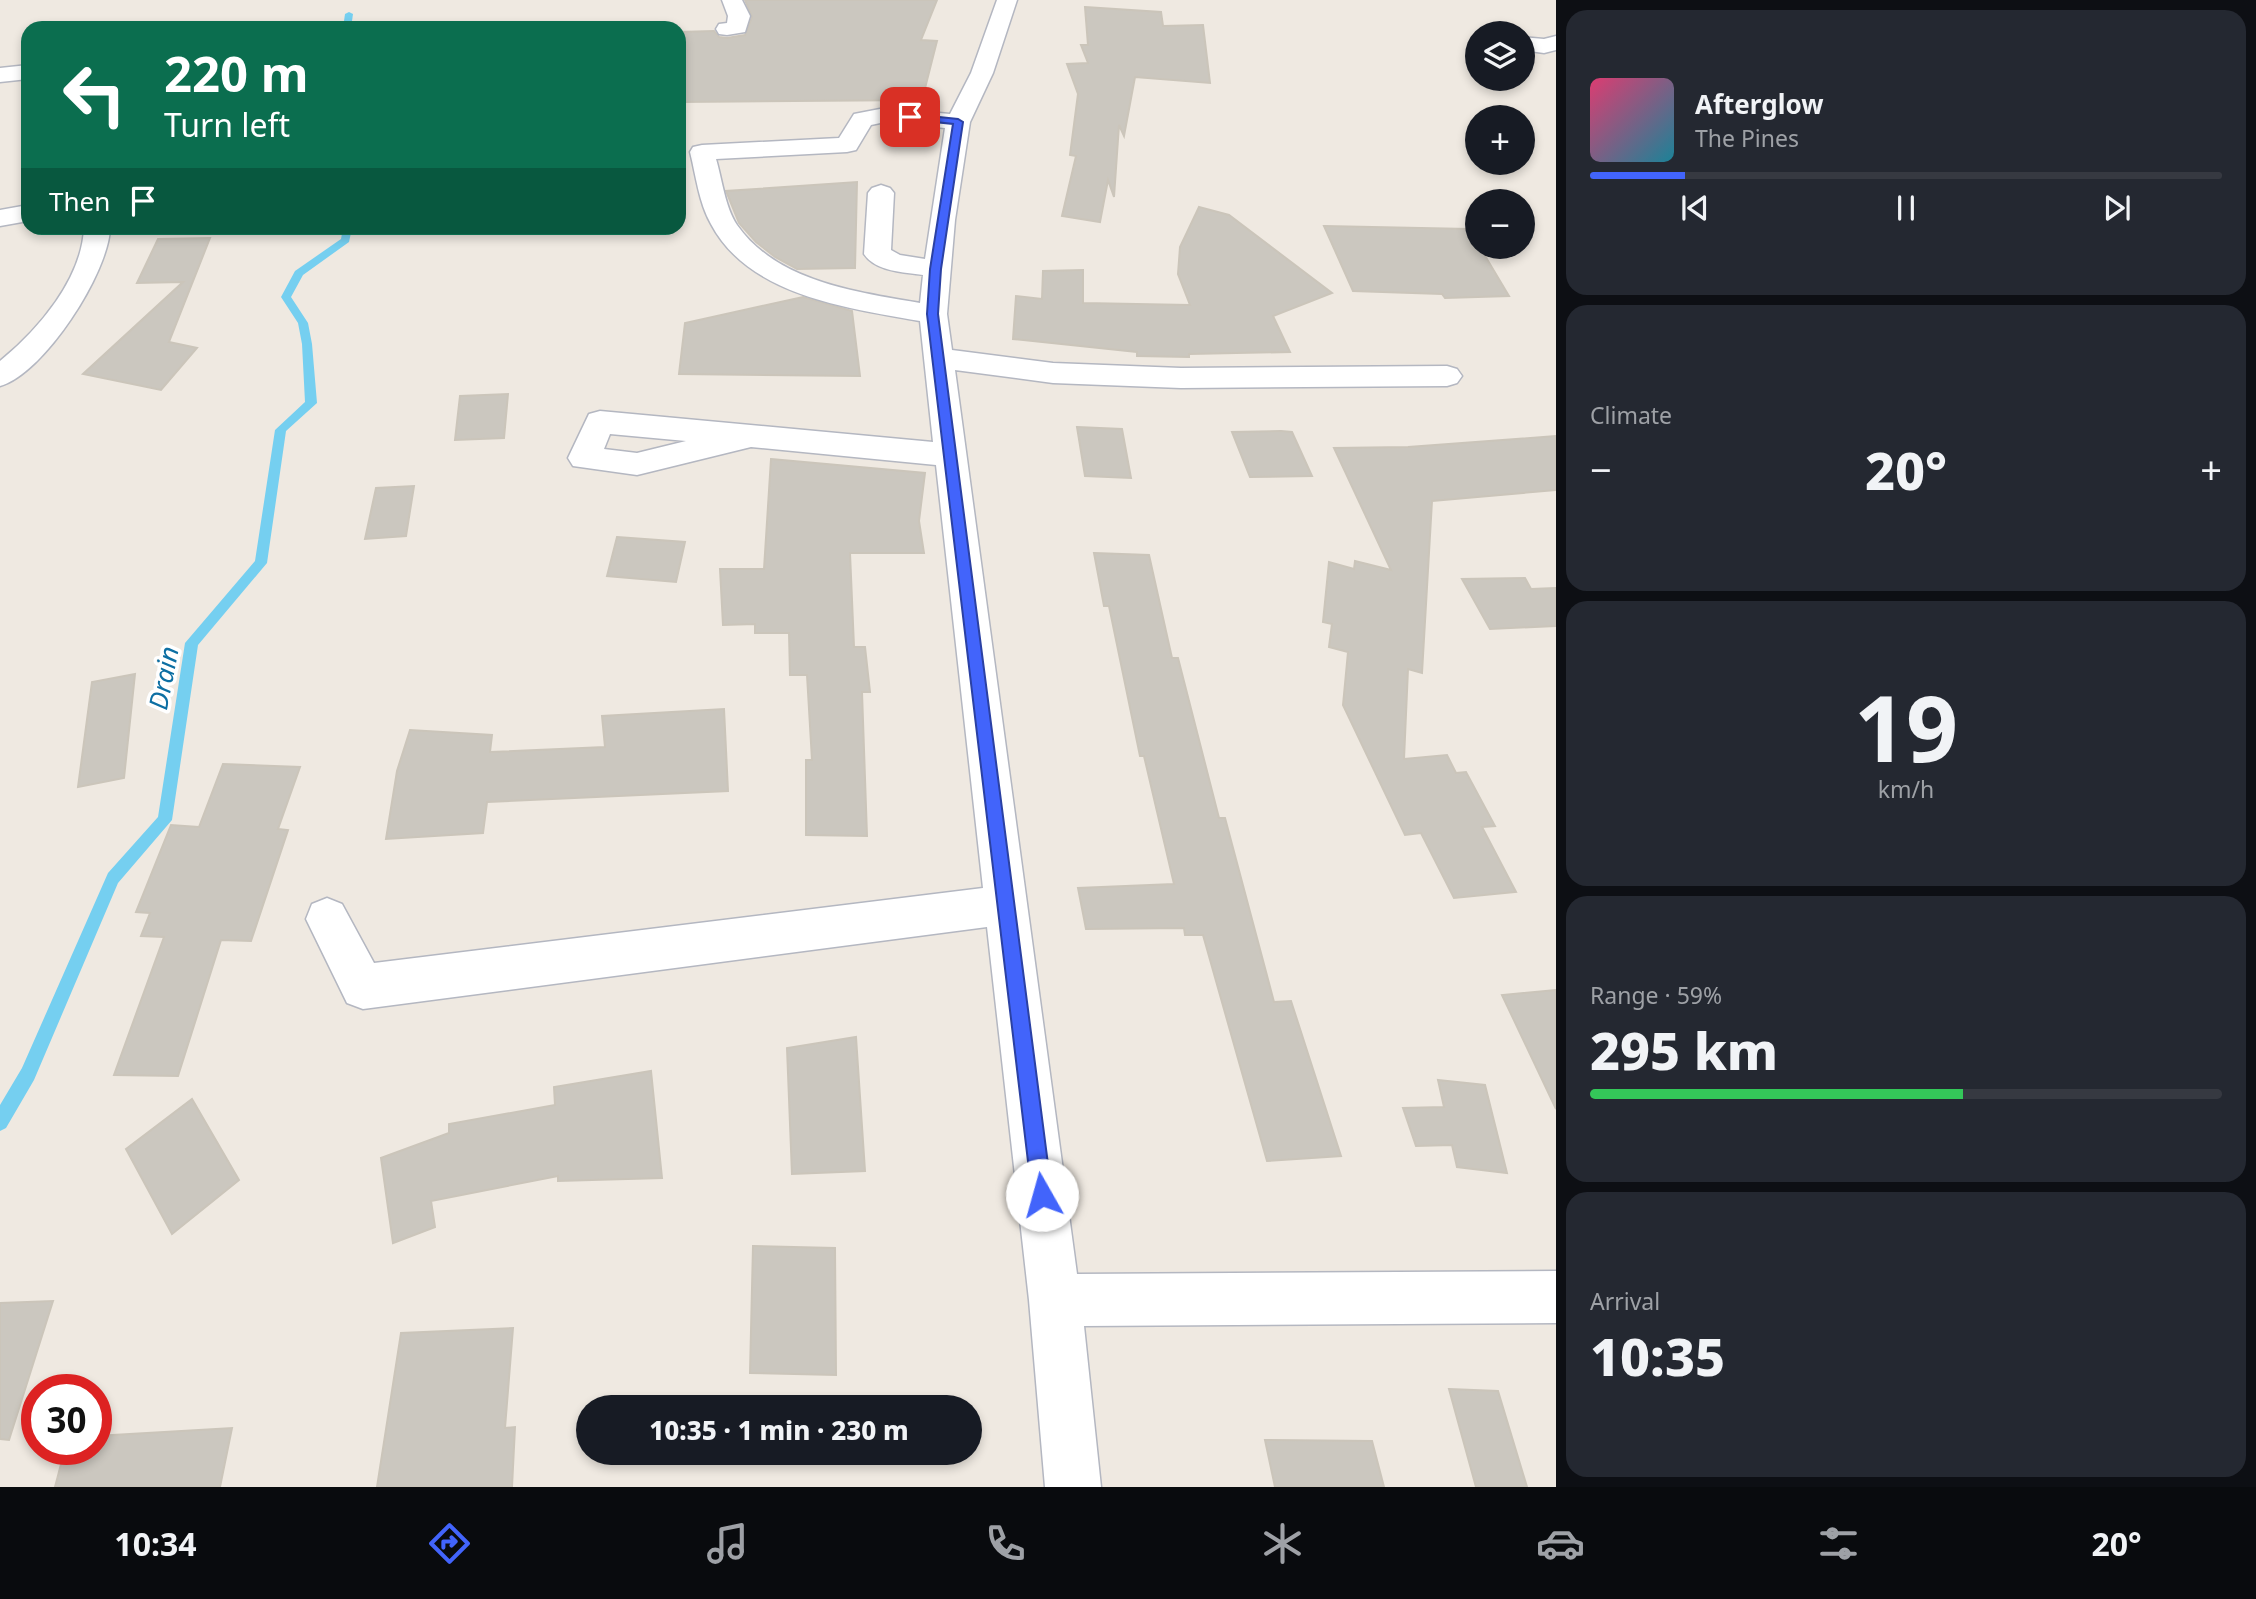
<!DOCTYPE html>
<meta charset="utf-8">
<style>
body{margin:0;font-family:"Noto Sans",sans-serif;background:#242831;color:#f1f3f6;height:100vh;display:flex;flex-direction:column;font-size:26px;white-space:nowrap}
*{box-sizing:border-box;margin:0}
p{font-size:23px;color:#9ea1a6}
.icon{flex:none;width:38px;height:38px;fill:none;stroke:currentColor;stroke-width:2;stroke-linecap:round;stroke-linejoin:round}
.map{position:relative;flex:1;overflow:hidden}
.drawer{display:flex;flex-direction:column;gap:10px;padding:10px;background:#0d0f14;width:700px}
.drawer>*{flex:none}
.hud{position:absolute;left:21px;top:21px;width:665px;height:214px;border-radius:21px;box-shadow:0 4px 10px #0003;background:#0b6e4f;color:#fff;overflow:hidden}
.buttons{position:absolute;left:1465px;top:21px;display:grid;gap:14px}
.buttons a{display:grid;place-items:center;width:70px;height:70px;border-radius:50%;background:#171b24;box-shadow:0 4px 10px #0003;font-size:35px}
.speed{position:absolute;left:21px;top:1374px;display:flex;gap:14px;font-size:35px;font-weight:700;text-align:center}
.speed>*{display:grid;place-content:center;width:91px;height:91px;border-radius:50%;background:#171b24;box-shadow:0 4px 10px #0003;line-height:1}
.speed .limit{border:10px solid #d22;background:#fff;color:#111}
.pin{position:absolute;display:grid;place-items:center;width:60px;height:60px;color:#fff;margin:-30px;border-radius:14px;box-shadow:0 4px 10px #0006}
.me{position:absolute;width:77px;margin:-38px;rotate:353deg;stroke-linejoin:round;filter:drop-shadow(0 0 5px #0008)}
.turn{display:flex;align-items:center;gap:24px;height:147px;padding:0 28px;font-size:32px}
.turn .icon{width:91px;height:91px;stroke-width:2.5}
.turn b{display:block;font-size:49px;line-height:60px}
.then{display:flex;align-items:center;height:66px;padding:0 28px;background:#0003;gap:14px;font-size:26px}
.big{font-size:52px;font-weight:800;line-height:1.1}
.drawer .tile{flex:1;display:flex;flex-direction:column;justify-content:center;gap:10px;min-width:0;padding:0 24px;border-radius:21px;background:#242831}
.drawer .dial{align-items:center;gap:0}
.dial b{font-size:91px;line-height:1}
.song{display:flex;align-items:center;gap:21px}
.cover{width:84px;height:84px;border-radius:10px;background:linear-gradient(135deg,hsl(340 70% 55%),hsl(190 70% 35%))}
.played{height:7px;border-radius:4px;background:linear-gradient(90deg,#4264fb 15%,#363941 15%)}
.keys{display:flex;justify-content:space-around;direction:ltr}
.heat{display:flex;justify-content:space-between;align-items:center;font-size:38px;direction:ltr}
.charge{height:10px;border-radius:5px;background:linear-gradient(90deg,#34c759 59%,#363941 0)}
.trip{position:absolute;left:576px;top:1395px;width:406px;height:70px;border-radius:35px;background:#171b24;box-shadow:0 4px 10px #0003;font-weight:800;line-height:70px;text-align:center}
.menu{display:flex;height:112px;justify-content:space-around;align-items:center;background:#090b0e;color:#9ea1a6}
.menu .icon{width:49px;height:49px}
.menu .selected{color:#4264fb}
.menu b{font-size:32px;color:#f1f3f6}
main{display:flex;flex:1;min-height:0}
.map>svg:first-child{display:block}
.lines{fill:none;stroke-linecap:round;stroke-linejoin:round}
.stream{fill:#75cff0;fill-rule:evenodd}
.building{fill:#cbc7bf;stroke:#cbc5ba;stroke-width:2}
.minor-casing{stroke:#b4b7c1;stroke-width:3}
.minor{fill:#fff;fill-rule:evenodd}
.route{fill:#4264fb;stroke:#2b41a3;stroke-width:2}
.labels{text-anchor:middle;stroke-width:7;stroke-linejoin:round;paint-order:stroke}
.water-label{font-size:26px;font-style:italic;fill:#0d6fa3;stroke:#fff}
</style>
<main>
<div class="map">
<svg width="1556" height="1487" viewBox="0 0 1556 1487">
<rect width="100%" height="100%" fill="#efe9e1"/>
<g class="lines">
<!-- stream -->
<g class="stream">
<polygon points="349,12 353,14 351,28 343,28 345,14"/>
<polygon points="343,228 352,228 349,242 303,275 291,297 308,323 312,344 317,403 286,431 267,563 198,645 172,820 118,883 34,1080 6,1128 0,1131 0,1105 22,1068 108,873 158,817 185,643 255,561 275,430 305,402 302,344 298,323 281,297 295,271 341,239"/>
</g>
</g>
<!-- building -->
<g class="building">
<polygon points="745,0 937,0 921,40 937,41 922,100 679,102 679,32 714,31 719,37 727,38 745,35 752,17"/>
<polygon points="1085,7 1161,12 1163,26 1203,25 1210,83 1135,77 1124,136 1119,125 1114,197 1108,180 1100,222 1062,216 1076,156 1070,155 1078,94 1067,64 1088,63 1081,45 1088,45"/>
<polygon points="857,182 855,268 797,269 775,257 756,242 739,223 726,191"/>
<polygon points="1199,207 1229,215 1332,293 1273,316 1290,352 1189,354 1189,357 1137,356 1137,352 1013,339 1016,296 1042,299 1043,271 1083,270 1083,303 1190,305 1178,274 1180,247"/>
<polygon points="1324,226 1469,229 1509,296 1445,298 1442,294 1353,291"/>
<polygon points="210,238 169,342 197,348 161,390 83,374 183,282 137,283 158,239"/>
<polygon points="803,297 852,311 860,376 679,374 685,323"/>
<polygon points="508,394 504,438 455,440 460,396"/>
<polygon points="1077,427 1122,429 1131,478 1085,476"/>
<polygon points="1281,431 1292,432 1312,476 1250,477 1232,432"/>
<polygon points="1556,436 1556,490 1432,501 1422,673 1408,669 1404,759 1447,755 1456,773 1466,772 1495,826 1482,827 1516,892 1454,898 1421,833 1405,835 1343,705 1348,652 1329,647 1332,624 1323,622 1329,562 1354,569 1355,561 1391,570 1334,448 1408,447"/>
<polygon points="771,459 925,473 919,521 924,553 850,553 854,647 865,647 870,692 862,692 867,836 806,835 806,760 812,760 807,675 790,675 789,633 755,633 755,624 723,625 720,569 764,569"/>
<polygon points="414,486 406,536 365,539 376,488"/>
<polygon points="617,537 685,542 676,582 607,576"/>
<polygon points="1094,553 1149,555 1172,658 1178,658 1219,818 1225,818 1274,1002 1291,1001 1341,1156 1267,1161 1203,935 1185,935 1184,928 1086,929 1078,888 1174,884 1144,756 1140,756 1109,606 1104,606"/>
<polygon points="1525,578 1531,589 1556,588 1556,626 1490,629 1462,579"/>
<polygon points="135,674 124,778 78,787 92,682"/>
<polygon points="724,709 728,791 487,802 483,833 386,839 397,771 410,730 492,735 490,752 605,747 602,716"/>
<polygon points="223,764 300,767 278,829 288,830 251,941 221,940 178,1076 114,1075 164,937 141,936 150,913 136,912 171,825 199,827"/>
<polygon points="1556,990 1556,1109 1502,995"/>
<polygon points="856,1037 865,1171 792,1174 787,1048"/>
<polygon points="651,1071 662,1178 558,1181 558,1176 431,1201 435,1227 393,1243 381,1158 449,1133 449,1124 555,1105 554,1087"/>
<polygon points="1438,1080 1485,1085 1507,1173 1457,1167 1452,1145 1416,1146 1403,1108 1444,1107"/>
<polygon points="192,1099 239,1180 172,1234 126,1149"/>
<polygon points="753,1246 835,1248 836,1375 750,1373"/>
<polygon points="53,1301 9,1440 0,1439 0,1303"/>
<polygon points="513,1328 505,1428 515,1427 512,1487 377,1487 401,1333"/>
<polygon points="1449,1389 1498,1391 1527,1487 1476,1487"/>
<polygon points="232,1428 220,1487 55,1487 65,1449 96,1449 96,1436"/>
<polygon points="1265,1440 1372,1441 1384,1487 1275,1487"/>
</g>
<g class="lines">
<!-- minor casing -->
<g class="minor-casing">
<g id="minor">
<polygon points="722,0 742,0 750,16 745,32 727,35 719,34 716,29 719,24 727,23 728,16"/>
<path d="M997,0H1017L993,73L970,122L955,220L947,314L952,350L1053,363L1181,368L1447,366L1457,369L1462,376L1457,383L1447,386L1181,388L1053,383L955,370L1077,1274L1556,1271V1323L1084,1326L1101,1487H1045L1029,1300L987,927L363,1009L347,1003L306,919L312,904L327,898L342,904L374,963L983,888L936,465L751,447L637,475L573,466L568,458L589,414L600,411L933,442L920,321C848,308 749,296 711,224C699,203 696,176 690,152L693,147L702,145L839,138L854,114L885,108L950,114L971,73ZM885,122L945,128L925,259L900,255L891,250L894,193L890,188L881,185L872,188L868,193L864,254C876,272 904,272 923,275L920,303C857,292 777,282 737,225C725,207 722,179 716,159L847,152L856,150L871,125ZM610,434L686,441L637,453L604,449Z"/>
<polygon points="1556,36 1556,50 1544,53 1522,50 1522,37 1544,39"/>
<polygon points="28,65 28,79 0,82 0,68"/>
<polygon points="28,205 28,221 0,226 0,210"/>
<path d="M84,228H110C109,272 44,374 0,386V361C38,330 82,279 84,228Z"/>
</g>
</g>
<!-- minor -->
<use href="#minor" class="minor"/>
</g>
<!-- route -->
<polygon class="route" points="910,114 958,119 963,122 941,269 938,314 1052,1195 1049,1202 1042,1205 1035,1202 1032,1195 927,314 930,269 953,124 906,119 905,117"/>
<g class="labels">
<!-- water labels -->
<g class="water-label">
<text transform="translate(164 678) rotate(-79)" y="9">Drain</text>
</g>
</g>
</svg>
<div class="buttons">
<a><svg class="icon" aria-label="layers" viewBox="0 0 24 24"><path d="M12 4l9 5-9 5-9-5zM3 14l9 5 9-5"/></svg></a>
<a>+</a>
<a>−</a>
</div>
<div class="speed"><div class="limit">30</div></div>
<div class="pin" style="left:910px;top:117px;background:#d93025"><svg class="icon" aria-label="arrive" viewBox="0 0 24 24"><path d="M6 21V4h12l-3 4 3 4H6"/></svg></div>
<svg class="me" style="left:1042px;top:1195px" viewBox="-20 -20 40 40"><circle r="19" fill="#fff"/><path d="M0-13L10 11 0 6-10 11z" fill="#4264fb"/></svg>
<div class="trip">10:35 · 1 min · 230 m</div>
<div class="hud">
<div class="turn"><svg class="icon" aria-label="left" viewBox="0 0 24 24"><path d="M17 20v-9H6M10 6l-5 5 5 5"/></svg><div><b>220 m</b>Turn left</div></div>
<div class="then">Then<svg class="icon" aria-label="arrive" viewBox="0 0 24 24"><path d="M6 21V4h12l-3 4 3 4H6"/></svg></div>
</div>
</div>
<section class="drawer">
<div class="tile">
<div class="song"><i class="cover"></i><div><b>Afterglow</b><p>The Pines</p></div></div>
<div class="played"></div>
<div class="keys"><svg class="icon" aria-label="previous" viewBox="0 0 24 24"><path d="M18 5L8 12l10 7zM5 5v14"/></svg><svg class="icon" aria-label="pause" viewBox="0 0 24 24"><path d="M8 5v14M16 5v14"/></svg><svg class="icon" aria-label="next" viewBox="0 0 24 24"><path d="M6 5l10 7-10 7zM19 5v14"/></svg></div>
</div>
<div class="tile"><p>Climate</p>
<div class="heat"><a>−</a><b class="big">20°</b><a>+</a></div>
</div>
<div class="tile dial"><b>19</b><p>km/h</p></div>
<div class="tile"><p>Range · 59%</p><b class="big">295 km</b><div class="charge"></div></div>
<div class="tile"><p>Arrival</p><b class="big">10:35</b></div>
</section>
</main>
<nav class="menu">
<b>10:34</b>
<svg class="icon selected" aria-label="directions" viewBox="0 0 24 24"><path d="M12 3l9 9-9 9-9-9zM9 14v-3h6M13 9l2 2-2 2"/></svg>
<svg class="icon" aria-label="music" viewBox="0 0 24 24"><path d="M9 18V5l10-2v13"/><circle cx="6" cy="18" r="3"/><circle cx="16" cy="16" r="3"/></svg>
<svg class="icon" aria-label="phone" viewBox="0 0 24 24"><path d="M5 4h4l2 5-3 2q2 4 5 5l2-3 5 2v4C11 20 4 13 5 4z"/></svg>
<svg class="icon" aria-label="climate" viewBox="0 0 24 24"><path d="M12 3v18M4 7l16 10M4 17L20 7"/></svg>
<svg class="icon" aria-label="car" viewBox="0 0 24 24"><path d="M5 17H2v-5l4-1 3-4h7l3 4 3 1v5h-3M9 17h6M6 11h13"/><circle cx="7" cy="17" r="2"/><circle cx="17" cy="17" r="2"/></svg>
<svg class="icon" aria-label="filters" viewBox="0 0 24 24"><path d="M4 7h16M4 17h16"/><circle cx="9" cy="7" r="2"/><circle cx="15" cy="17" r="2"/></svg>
<b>20°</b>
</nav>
